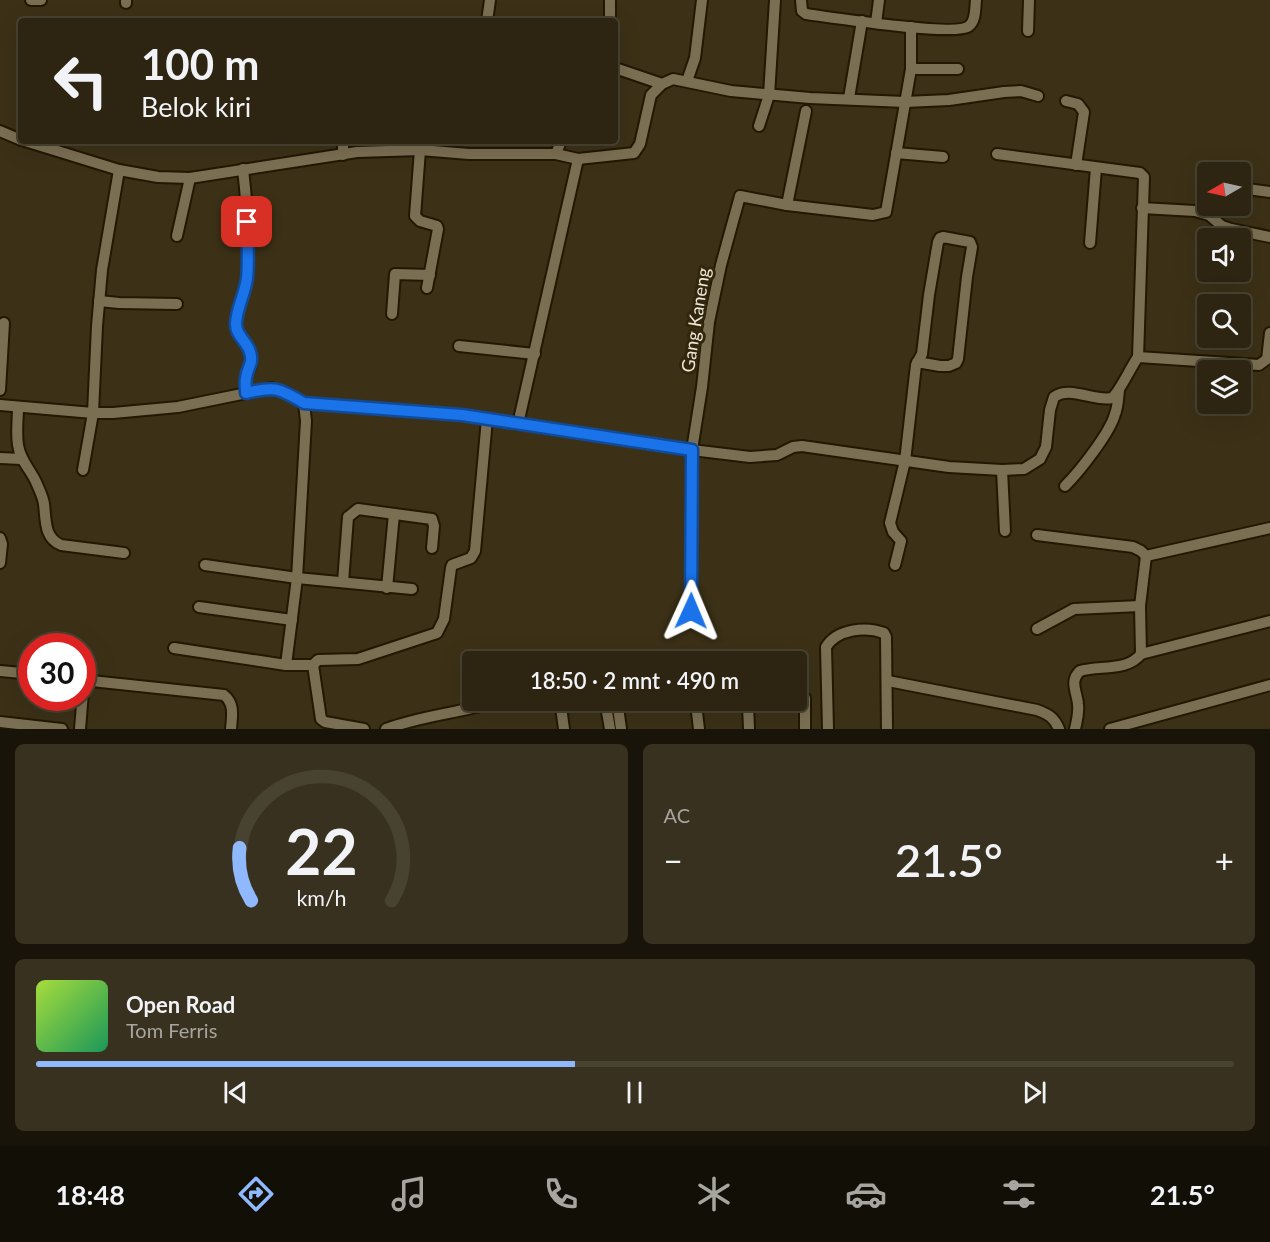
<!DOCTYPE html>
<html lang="id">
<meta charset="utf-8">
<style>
body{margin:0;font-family:Lato,sans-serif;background:#39311f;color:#f1f3f6;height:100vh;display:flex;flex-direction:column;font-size:22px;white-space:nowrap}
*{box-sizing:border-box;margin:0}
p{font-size:20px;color:#a7a59f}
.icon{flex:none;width:33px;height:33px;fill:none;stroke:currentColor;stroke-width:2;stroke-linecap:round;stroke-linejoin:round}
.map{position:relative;height:729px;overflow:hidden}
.panel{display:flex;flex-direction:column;gap:15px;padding:15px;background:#191409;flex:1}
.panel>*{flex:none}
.hud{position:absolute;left:18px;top:18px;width:600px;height:126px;border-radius:6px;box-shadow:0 6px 24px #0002,0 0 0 2px #484231;background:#2d2511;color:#f1f3f6;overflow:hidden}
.needle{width:39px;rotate:261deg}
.controls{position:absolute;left:1197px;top:162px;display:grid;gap:12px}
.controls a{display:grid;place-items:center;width:54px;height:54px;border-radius:6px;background:#2d2511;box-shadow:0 6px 24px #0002,0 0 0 2px #484231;font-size:30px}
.speed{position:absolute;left:18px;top:633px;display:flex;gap:12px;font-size:30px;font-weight:700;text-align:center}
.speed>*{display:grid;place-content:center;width:78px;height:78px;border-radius:50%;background:#2d2511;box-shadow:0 6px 24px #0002,0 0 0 2px #484231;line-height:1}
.speed .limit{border:9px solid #d22;background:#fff;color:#111}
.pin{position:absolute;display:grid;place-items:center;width:51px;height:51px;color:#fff;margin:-26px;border-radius:12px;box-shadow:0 3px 9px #0006}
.me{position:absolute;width:66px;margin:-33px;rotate:1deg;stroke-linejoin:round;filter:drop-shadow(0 0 4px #0008)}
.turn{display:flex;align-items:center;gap:21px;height:126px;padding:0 24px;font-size:27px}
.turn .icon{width:78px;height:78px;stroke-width:2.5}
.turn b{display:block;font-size:42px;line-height:51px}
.big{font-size:45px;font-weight:600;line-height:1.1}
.panel .tile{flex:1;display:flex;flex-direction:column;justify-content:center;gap:9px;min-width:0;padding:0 21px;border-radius:9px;background:#39311f}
.panel .dial{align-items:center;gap:0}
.dial svg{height:156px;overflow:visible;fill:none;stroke:#484231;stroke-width:7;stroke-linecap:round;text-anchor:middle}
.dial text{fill:#f1f3f6;stroke:none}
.song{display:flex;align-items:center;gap:18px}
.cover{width:72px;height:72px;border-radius:9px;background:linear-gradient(135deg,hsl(80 70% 55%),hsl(150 70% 35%))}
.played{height:6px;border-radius:3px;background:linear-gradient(90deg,#90b8fd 45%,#484231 45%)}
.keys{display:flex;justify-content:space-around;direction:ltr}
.heat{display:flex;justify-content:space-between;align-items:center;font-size:33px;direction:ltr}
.panel .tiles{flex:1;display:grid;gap:15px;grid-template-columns:1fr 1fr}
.tile:last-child{grid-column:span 2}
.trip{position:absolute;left:462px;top:651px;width:345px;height:60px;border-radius:6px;background:#2d2511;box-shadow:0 6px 24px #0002,0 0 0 2px #484231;font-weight:600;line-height:60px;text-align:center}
.menu{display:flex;height:96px;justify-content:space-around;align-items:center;background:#120f07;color:#a7a59f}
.menu .icon{width:42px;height:42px}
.menu .on{color:#90b8fd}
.menu b{font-size:27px;color:#f1f3f6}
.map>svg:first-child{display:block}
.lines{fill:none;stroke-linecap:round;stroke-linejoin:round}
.minor-casing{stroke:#231801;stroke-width:14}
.minor{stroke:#7b6f53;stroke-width:10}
.route-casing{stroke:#114b97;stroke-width:15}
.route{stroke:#1a73e8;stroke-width:10}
.labels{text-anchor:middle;stroke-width:6;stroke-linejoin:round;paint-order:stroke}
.street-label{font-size:18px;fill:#efe8d9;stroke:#32270d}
</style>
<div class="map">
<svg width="1270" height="729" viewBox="0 0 1270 729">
<rect width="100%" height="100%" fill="#3c3117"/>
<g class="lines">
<!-- minor casing -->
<g class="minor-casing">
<g id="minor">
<polyline points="31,0 41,0"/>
<polyline points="610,0 610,21"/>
<path d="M801,0L802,11L806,14C829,17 957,37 969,26C976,21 975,8 976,0"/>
<polyline points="126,3 126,0"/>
<polyline points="487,21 490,0"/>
<polyline points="876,23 879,0"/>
<polyline points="1028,31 1029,0"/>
<polyline points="615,68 662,84"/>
<polyline points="911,69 958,69"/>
<polyline points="687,81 695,58 702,0"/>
<polyline points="849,98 862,21"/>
<polyline points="1066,101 1078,104 1084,112 1076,165"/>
<polyline points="759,126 769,95 775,0"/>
<polyline points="0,131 21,140"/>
<polyline points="25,141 119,170 158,177 190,178 357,152 420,150 469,154 556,154 578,159 518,424"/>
<polyline points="420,150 415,216 420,221 437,226 438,229 427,288"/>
<polyline points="896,153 943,157"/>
<polyline points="556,154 561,141"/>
<polyline points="343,155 343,141"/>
<polyline points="578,159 634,153 640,144 651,95 662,84 673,79 731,91 810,98 905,102 949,100 1004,92 1021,91 1038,96"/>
<path d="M243,169C247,203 249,241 247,275C246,293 236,307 236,324C236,337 250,344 251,357C253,366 247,371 246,379C245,383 246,388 246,393"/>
<polyline points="1240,188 1270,192"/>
<polyline points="787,205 806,111"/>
<polyline points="1142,208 1195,211 1209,215 1222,226 1231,229 1270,237"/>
<polyline points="177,236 190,178"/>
<polyline points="1090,243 1096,168"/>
<polyline points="99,301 119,303 177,304"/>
<polyline points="392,314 395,274 430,275"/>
<polyline points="459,346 535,354"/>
<polyline points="1138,357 1259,365 1267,359 1270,333"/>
<polyline points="0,390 4,323"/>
<path d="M304,403L462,415L692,450L750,457L777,455L793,447L802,446L949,467L1002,470L1024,469L1040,459L1046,447L1050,410L1054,397C1070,385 1094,402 1112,398C1121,390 1130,368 1138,357L1144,177L1140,173L997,154"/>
<polyline points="0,405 93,413 113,413 178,407 271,388 287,393 304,403 306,421 297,578 286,665"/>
<path d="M18,407C18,419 16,432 18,445C20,460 30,469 36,482C39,489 43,497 44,504C46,520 44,538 61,545L124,553"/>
<polyline points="0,458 21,459"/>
<polyline points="83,470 93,413 97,326 102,270 119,170"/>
<polyline points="1002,470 1005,531"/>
<path d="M1065,486C1079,472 1110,433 1115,414C1118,407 1118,398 1119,390"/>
<polyline points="1037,535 1133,547 1141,551 1146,556"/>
<polyline points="0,538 2,544 0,563"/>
<polyline points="205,565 297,578 412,589"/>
<polyline points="895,565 901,541 893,532 890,523 905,461 916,365 922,354 929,295 938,242 940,238 943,237 970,242 972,247 967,277 958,359 956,363 949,366 940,366 917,362"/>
<polyline points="343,582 348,517 358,509 432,519 434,526 432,548"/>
<polyline points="387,588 394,514"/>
<polyline points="199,607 292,620"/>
<polyline points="691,611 692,450 702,387 709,322 721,265 740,196 787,205 873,215 886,212 911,69 911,27"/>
<polyline points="1037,629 1074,609 1140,606"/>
<polyline points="174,648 286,665 313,665 318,660 358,659 437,633 444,619 451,568 452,565 471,558 475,551 487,419"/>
<polyline points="1141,654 1140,606 1146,556 1270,528"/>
<polyline points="313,665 321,719 325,722 364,729"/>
<polyline points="0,671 32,674"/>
<path d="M82,680L224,695C235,704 232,716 231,729"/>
<path d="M888,681L1037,710C1048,714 1054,717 1059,729"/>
<polyline points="560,700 564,729"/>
<polyline points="605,700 610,729"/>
<polyline points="617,700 621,729"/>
<path d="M652,700C699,705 745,707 792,700"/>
<polyline points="560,703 595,700"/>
<polyline points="696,704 699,729"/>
<polyline points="748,705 749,729"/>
<polyline points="0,722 62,729"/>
<polyline points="80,729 84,680"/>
<path d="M386,729C423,715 463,713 500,700"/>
<polyline points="805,729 805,698"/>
<path d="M828,729L826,647C837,629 866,626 884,633L886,637L887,729"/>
<path d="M1075,729C1077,721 1079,712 1078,704C1077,692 1069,681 1080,671C1099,665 1127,672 1141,654L1270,621"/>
<polyline points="1110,729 1270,685"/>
</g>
</g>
<!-- minor -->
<use href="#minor" class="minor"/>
</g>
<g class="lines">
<!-- route casing -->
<g class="route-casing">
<path id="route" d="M247,222C247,240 249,260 247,278C245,294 237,307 236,323C235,335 247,341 250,352C254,363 247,368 246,378C245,383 246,388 246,393C275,386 278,388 304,403L462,415L692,450L691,611"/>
</g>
<!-- route -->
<use href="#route" class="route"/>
</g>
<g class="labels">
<!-- street labels -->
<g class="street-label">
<text transform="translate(696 320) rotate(-81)" y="6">Gang Kaneng</text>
</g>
</g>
</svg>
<div class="controls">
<a><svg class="needle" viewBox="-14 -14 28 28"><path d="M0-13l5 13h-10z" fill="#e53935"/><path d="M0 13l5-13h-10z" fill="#a7a59f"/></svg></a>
<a><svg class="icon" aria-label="sound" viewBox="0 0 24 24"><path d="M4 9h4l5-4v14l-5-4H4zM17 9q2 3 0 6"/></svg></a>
<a><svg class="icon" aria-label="search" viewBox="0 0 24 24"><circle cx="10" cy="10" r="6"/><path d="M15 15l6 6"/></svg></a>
<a><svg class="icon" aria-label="layers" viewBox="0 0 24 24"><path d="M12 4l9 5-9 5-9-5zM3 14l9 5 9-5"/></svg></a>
</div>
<div class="speed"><div class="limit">30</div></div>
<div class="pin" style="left:247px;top:222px;background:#d93025"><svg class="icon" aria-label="arrive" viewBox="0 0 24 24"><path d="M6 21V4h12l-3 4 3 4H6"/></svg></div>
<svg class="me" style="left:691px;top:611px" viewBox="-20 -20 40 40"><path d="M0-17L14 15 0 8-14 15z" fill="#1a73e8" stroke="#fff" stroke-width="4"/></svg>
<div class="trip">18:50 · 2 mnt · 490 m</div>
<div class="hud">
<div class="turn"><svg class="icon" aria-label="left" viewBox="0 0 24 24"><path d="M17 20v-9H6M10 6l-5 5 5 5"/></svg><div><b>100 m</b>Belok kiri</div></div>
</div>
</div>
<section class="panel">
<div class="tiles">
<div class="tile dial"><svg viewBox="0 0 100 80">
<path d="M14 69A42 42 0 1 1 86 69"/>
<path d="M14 69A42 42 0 0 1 8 42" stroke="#90b8fd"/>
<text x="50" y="56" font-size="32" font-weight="700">22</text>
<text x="50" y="72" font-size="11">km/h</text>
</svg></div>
<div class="tile"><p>AC</p>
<div class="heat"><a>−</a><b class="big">21.5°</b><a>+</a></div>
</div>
<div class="tile">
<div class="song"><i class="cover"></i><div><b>Open Road</b><p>Tom Ferris</p></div></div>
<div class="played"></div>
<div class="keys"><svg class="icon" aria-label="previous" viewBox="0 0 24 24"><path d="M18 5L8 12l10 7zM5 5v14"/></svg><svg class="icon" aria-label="pause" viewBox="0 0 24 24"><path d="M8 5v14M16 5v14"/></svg><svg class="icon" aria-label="next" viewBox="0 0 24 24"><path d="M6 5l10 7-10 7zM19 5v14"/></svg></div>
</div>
</div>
</section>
<nav class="menu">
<b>18:48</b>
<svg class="icon on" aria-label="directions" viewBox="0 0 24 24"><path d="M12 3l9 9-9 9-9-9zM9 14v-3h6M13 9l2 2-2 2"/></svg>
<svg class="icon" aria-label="music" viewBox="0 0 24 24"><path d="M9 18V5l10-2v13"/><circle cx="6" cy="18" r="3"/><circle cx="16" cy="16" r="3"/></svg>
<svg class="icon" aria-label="phone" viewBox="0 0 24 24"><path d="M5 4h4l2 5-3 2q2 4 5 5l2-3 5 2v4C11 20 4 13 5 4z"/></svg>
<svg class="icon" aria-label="climate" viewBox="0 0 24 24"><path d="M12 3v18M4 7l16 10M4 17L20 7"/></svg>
<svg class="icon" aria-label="car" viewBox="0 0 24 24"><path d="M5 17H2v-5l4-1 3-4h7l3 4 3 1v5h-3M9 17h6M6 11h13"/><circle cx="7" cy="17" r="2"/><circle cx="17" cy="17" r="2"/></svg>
<svg class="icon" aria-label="filters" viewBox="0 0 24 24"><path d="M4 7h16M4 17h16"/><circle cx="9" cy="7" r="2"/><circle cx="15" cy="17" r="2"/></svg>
<b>21.5°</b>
</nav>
